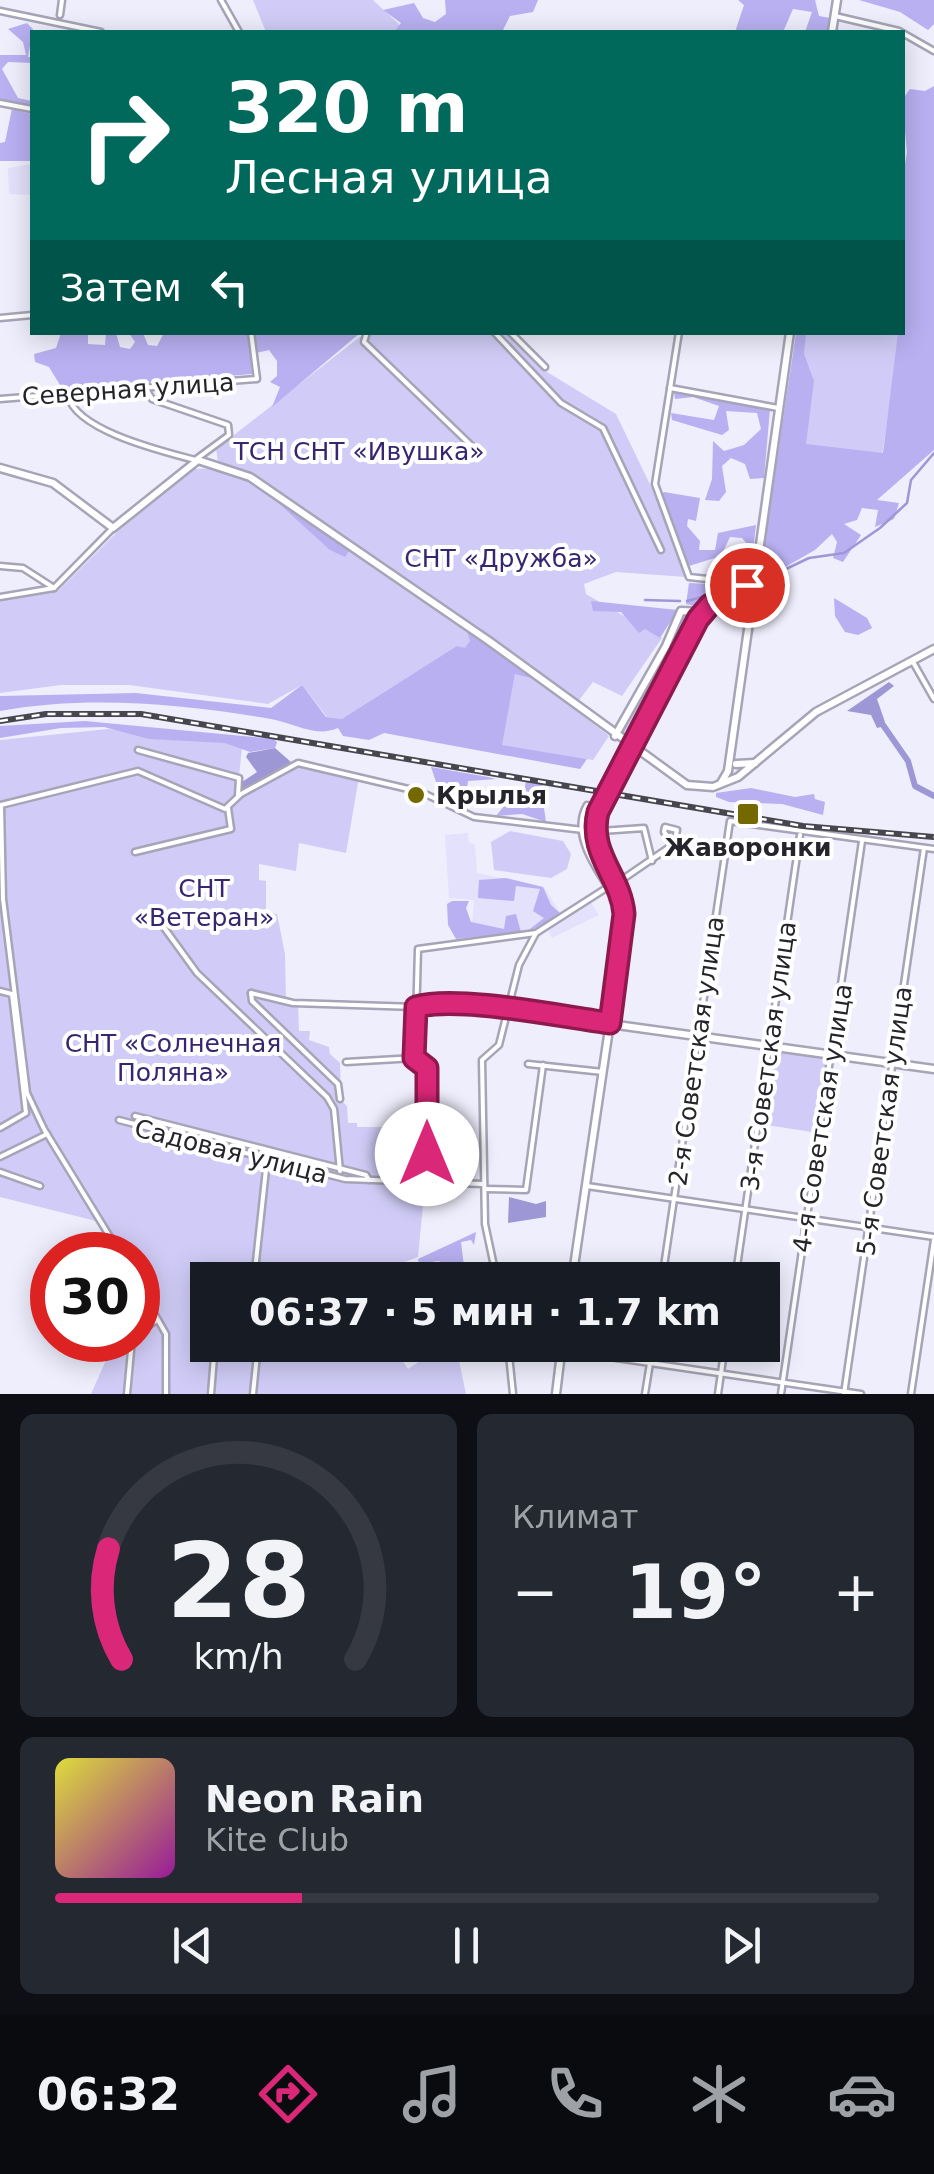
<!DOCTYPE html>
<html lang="ru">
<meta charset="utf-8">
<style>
body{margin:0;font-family:"DejaVu Sans",sans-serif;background:#242831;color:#f1f3f6;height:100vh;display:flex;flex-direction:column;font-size:38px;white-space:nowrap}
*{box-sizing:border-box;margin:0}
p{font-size:32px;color:#9ea1a6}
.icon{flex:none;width:55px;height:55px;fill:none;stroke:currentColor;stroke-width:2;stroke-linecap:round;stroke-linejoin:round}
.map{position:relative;height:1394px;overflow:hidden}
.side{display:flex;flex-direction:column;gap:20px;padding:20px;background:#0d0f14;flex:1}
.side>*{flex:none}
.banner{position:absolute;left:30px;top:30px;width:875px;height:305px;border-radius:0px;box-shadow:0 5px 25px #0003;background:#00695c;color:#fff;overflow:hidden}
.speed{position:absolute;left:30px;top:1232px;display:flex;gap:20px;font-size:50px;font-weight:700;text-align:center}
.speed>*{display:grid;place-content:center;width:130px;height:130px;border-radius:50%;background:#171b24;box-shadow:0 5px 25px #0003;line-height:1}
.speed .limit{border:15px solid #d22;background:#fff;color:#111}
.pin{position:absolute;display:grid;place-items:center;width:85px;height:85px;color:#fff;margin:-42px;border:5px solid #fff;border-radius:50%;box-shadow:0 2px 10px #0007}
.me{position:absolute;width:110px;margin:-55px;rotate:0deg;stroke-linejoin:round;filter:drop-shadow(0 0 8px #0008)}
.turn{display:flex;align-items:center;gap:35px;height:210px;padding:0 30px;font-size:45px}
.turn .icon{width:130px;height:130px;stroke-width:2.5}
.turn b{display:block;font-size:70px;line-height:85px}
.then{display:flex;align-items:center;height:95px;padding:0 30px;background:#0003;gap:20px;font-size:38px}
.big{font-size:75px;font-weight:800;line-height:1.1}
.side .widget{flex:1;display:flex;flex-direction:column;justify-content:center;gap:15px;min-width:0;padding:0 35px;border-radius:15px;background:#242831}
.side .dial{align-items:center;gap:0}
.dial svg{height:260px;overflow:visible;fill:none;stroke:#363941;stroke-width:7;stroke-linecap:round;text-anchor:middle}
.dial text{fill:#f1f3f6;stroke:none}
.song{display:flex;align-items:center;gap:30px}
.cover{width:120px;height:120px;border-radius:15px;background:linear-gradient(135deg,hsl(60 70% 55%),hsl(300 70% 35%))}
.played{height:10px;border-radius:5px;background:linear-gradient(90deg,#db2777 30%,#363941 30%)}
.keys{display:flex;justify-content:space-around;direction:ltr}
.heat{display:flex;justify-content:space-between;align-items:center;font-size:55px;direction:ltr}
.side .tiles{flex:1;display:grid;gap:20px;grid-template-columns:1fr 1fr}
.widget:last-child{grid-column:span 2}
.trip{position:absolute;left:190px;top:1262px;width:590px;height:100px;border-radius:0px;background:#171b24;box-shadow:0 5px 25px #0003;font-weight:800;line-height:100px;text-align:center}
.dock{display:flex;height:160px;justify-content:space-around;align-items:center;background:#090b0e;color:#9ea1a6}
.dock .icon{width:70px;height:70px}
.dock .on{color:#db2777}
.dock b{font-size:45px;color:#f1f3f6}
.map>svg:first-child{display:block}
.built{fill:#e3e1fb}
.green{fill:#d0ccf7}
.forest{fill:#b8b0f1}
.water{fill:#9e97d5}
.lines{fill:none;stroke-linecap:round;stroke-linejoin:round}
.stream{stroke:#9e97d5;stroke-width:2.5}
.river{stroke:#9e97d5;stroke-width:6}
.street-casing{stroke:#a6a4b6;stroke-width:9}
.secondary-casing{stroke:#a6a4b6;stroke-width:11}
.street{stroke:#fff;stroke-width:4}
.secondary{stroke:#fff;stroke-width:6}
.rail-casing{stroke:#47464f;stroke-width:6}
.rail{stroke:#fff;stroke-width:2.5;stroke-dasharray:8;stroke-linecap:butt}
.secondary-bridge-casing{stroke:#a6a4b6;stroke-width:11;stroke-linecap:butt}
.secondary-bridge{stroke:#fff;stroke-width:6}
.route-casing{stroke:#8e194d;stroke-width:25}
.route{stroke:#db2777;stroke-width:18}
.poi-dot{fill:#746900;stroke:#fff;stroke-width:4}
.labels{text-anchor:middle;stroke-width:8;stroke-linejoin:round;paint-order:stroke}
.street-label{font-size:25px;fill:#25242b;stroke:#fff}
.park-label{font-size:25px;fill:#37256f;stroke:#fff}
.poi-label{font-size:25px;font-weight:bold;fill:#25242b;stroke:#fff;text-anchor:start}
</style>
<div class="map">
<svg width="934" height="1394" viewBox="0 0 934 1394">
<rect width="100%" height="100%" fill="#efeefd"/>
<!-- built -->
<g class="built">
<polygon points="32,164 32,195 9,194 8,168"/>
<polygon points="468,833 469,843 475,844 477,873 544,887 561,914 527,933 471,938 474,900 449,898 445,835"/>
<polygon points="591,903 599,915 552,938 548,931"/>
</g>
<!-- green -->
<g class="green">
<polygon points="253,0 373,0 403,28 398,32 266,32"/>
<polygon points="365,333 508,333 547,372 616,414 658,501 686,577 616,572 584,584 586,594 662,638 622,696 593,682 573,708 609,736 593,760 501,745 515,674 342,719 327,717 302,685 268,704 129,685 61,685 0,693 0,600 58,591 118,531 193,469 219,468 216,449"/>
<polygon points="804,333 900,333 882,456 792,444"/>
<polygon points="681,613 690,619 690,630 631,740 619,732"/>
<polygon points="108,729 243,738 237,796 298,763 359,777 346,853 299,843 296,871 259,864 259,880 266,881 266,912 277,914 285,954 286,1000 298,1003 299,1031 310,1031 309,1040 329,1047 330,1054 340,1063 341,1100 347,1106 348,1123 357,1123 357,1127 401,1127 402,1134 425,1136 425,1179 348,1179 425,1184 418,1257 370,1275 371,1280 208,1280 208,1345 400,1345 397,1353 408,1369 429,1355 429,1345 448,1348 458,1356 466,1394 91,1394 115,1340 138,1340 138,1255 119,1255 100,1222 0,1197 0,740"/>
<polygon points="510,831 563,841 571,854 567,869 551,878 494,870 491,842"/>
<polygon points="771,1047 829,1056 818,1133 760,1124"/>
</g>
<!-- forest -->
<g class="forest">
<polygon points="445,0 538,0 533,12 510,16 502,32 394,32 401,23 383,10 414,3 423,18 435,22 446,14"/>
<polygon points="738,0 815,0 819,16 830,18 828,32 805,32 812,12 793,9 783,32 735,32 744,5"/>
<polygon points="859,0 934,0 934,24 928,30 900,12"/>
<polygon points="27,23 33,29 28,57 32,57 32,63 8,62 2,69 18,98 32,101 32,106 0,99 0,55 26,55 23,42 8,29"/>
<polygon points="934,86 934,450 877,500 899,503 894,519 875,527 878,510 862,508 857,520 844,524 861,535 843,562 833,558 837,542 832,534 815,550 766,578 756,601 796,333 806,333 804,354 814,381 806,444 883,453 898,333 902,332 902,183 907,152 902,100 910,89 925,91"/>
<polygon points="12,109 32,114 32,161 0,161 0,143 5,142"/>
<polygon points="61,333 88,333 88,344 105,345 106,333 116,333 120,347 130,349 135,342 129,333 143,333 148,345 157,346 164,333 248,333 252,374 63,390 49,367 35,362 34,354 56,348"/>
<polygon points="255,333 255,332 360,333 272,407 280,387 270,382 277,376 277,361 269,350 256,353"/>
<polygon points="674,392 770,409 764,478 750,479 745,464 731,458 722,466 726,492 719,501 705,500 712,479 713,441 724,451 744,445 761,429 757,413 726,411 729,430 722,435 672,420 671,413 714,420 719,406 693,397 675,399"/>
<polygon points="263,489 350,549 345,557 330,550"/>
<polygon points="664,492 700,498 696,521 688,519 687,526 700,541 699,550 715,550 718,533 756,525 753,551 742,538 730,537 721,556 689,566 659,496"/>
<polygon points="689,583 732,585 735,587 695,606 686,604"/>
<polygon points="834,598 867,618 872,628 858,635 845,632 835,616"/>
<polygon points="591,601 678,610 660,638 645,629 639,633 621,612 593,611"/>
<path d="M467,631L535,679L515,674L502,745L587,759L580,769L384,733L369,740L343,736L338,728C315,738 294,723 271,719C182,704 89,695 0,711V696L136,693L271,708L302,685L326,717L342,719L457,646L465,648L470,641Z"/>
<polygon points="85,721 274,739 277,742 275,748 250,752 225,743 149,739 104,727 61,728 0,738 0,726"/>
<polygon points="431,767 488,777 496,779 468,781 467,788 480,795 459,792 456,783 437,785"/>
<polygon points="526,781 544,784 527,798 533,807 544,808 546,822 522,814 496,816 504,806 522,803"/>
<polygon points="751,788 795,797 814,794 815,799 825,802 823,815 782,804 729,802 716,797 716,793"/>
<polygon points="506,878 543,887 551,905 562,915 525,933 544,918 533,911 540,889 516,886 514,901 478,898 479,880"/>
<polygon points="452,901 469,901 466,908 471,922 504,929 506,916 516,914 521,932 456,939 448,925 447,904"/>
<polygon points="476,1232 474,1245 471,1240 461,1242 464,1266 453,1276 447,1274 438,1280 446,1268 439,1261 419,1264 418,1259"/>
</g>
<!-- water -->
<g class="water">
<polygon points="889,682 894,686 877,699 885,722 881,727 877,728 871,715 847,711"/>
<polygon points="275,748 291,762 239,791 242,782 257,772 246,757 248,753"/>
<polygon points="509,1197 536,1204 546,1201 546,1217 508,1223"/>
</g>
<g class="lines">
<!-- stream -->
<g class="stream">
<polyline points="758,589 765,579 809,558 844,553 880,528 907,503 911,480 934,453"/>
<polyline points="645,600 680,601"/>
<polyline points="687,601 739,587"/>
</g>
<!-- river -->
<polyline class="river" points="883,725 908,761 915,786 934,796"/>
<!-- street casing -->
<g class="street-casing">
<g id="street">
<polyline points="221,0 239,32"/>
<polyline points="0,11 101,32"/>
<polyline points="60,15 62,0"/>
<polyline points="835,16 899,31 934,51"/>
<polyline points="0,103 32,109"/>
<polyline points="0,318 32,315"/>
<polyline points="367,332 364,342 478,452"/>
<polyline points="494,332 561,403 603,428 661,550"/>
<polyline points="510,332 545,367"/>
<polyline points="679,332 655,484 689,577 735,582"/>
<polyline points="670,388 778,408"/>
<path d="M68,396C77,431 162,451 195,460L229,435L228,425L152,399L146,389"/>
<polyline points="0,399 257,379 251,332"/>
<polyline points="0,566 23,568 54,588 113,528"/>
<polyline points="0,597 54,588"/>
<polyline points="913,662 934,699"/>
<polyline points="138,750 239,778 238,796"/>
<polygon points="665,827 677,830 674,844 664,832"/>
<polyline points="601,831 644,828 652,861"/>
<polyline points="135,852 231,829 228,808"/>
<polyline points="616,870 623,879 626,918"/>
<polyline points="623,879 674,844"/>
<path d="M618,903C603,877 568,837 587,805L601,810C603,834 599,864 623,879"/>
<polyline points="160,922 197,973 327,1097 334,1109 340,1171"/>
<polyline points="0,991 12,994 26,1113 0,1128"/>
<polyline points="251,993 293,1003 416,1007"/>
<polyline points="251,993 252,1001 338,1084 340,1099"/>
<polyline points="346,1062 415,1058"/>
<polyline points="528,1064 603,1072"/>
<polyline points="135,1116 366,1175 369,1180"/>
<polyline points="119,1120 345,1179 483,1184"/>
<polyline points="0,1157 47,1134"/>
<polyline points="0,1172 40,1186"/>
<polyline points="427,1181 427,1069 415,1058 418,949 536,933 608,887"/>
<polyline points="587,1186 934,1237"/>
<polyline points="485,1189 526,1190 543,1065"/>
<polyline points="121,1255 44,1129 27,1093 3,899 1,805 138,771 225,809 241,794 298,763 421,792 474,817 583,830"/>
<polyline points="254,1280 267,1160"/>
<polyline points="497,1280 485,1224 482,1060 499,1045 519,965 536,933"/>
<polyline points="662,1280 730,821 934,849"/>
<polyline points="735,1280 800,835"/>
<polyline points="138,1285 166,1334 166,1394"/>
<polyline points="138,1332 157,1320"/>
<polyline points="508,1345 513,1394"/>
<polyline points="528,1345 861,1394"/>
<polyline points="127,1394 132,1340"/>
<polyline points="211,1394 215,1345"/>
<polyline points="253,1394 258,1345"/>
<polyline points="645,1394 653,1345"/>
<polyline points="718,1394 725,1345"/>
<polyline points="781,1394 862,841"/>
<polyline points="844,1394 924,848"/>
<polyline points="911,1394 934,1240"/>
</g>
</g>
<!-- secondary casing -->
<g class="secondary-casing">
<g id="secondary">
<polyline points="832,32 837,0"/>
<polyline points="0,468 53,483 113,528 198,460 250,477 489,641 687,785 713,787 738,777 816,712 934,649"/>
<polyline points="722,599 740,604 747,615"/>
<polyline points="637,735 703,612 742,589 753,575"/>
<polyline points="615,736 666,646 681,611 703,612"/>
<polyline points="736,764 755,763"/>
<polyline points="721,783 728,771 790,332"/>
<polyline points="416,1007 430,1004 509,1010 934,1069"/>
<path d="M572,1280L624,927C625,891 599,869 595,834"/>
<polyline points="556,1394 562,1345"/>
</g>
</g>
<!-- street -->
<use href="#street" class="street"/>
<!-- secondary -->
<use href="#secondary" class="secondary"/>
<!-- rail casing -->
<g class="rail-casing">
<polyline id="rail" points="0,721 46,714 141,714 803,826 934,837"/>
</g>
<!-- rail -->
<use href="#rail" class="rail"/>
<!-- secondary-bridge casing -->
<g class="secondary-bridge-casing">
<polyline id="secondary-bridge" points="595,834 601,802 637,735"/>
</g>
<!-- secondary-bridge -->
<use href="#secondary-bridge" class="secondary-bridge"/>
</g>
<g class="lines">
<!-- route casing -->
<g class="route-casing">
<path id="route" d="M427,1154V1068L414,1058L416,1007C458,995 563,1017 610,1023L624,914C621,876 588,854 598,812L698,619L710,605L747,585"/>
</g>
<!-- route -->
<use href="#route" class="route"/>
</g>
<!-- markers -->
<g class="poi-dot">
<circle cx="416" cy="795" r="10"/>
<rect x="736" y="802" width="24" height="24" rx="5"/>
</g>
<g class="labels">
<!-- street labels -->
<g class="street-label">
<text transform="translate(128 389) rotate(-4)" y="9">Северная улица</text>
<text transform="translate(696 1051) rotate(-82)" y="9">2-я Советская улица</text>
<text transform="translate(768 1056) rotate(-82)" y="9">3-я Советская улица</text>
<text transform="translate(822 1118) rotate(-81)" y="9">4-я Советская улица</text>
<text transform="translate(884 1121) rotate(-82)" y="9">5-я Советская улица</text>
<text transform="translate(231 1151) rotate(14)" y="9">Садовая улица</text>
</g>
<!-- park labels -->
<g class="park-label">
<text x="359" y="460">ТСН СНТ «Ивушка»</text>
<text x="501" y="567">СНТ «Дружба»</text>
<text x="204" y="897">СНТ<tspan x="204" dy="29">«Ветеран»</tspan></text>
<text x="173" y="1052">СНТ «Солнечная<tspan x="173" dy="29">Поляна»</tspan></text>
</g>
<!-- poi labels -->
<g class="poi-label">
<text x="436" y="804">Крылья</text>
<text x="748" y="856" text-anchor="middle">Жаворонки</text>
</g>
</g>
</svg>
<div class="speed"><div class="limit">30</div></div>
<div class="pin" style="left:747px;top:585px;background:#d93025"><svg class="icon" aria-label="arrive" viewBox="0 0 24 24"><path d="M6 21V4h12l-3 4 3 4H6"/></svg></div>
<svg class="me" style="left:427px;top:1154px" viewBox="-20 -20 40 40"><circle r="19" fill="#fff"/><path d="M0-13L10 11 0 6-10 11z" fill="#db2777"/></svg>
<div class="trip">06:37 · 5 мин · 1.7 km</div>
<div class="banner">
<div class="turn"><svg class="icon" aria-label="right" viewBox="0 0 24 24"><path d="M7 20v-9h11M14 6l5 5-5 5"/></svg><div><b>320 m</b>Лесная улица</div></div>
<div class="then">Затем<svg class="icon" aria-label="left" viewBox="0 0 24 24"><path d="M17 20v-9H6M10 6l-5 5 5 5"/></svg></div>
</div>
</div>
<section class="side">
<div class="tiles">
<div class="widget dial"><svg viewBox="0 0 100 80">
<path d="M14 69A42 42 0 1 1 86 69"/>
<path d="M14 69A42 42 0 0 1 10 35" stroke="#db2777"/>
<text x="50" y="56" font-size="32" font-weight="700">28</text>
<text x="50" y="72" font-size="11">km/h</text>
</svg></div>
<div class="widget"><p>Климат</p>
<div class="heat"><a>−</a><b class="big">19°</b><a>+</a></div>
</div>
<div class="widget">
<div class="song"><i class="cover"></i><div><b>Neon Rain</b><p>Kite Club</p></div></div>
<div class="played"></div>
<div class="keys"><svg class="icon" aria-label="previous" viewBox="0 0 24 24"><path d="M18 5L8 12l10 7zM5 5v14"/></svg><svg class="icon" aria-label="pause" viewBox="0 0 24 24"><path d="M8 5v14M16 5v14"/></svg><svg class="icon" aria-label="next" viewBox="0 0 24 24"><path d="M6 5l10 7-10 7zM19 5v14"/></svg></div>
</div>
</div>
</section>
<nav class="dock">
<b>06:32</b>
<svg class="icon on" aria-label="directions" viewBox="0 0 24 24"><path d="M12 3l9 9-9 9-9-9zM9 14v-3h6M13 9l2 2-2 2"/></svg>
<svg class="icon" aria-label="music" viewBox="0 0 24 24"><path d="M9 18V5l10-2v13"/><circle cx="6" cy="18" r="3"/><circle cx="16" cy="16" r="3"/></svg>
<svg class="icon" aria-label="phone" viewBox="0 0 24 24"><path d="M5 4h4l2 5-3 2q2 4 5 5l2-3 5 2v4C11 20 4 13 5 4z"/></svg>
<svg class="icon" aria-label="climate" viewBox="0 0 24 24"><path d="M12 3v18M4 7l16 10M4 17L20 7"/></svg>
<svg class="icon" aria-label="car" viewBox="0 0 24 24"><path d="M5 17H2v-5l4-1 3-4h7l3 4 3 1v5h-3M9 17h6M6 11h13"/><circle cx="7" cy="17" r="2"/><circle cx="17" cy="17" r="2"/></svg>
</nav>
